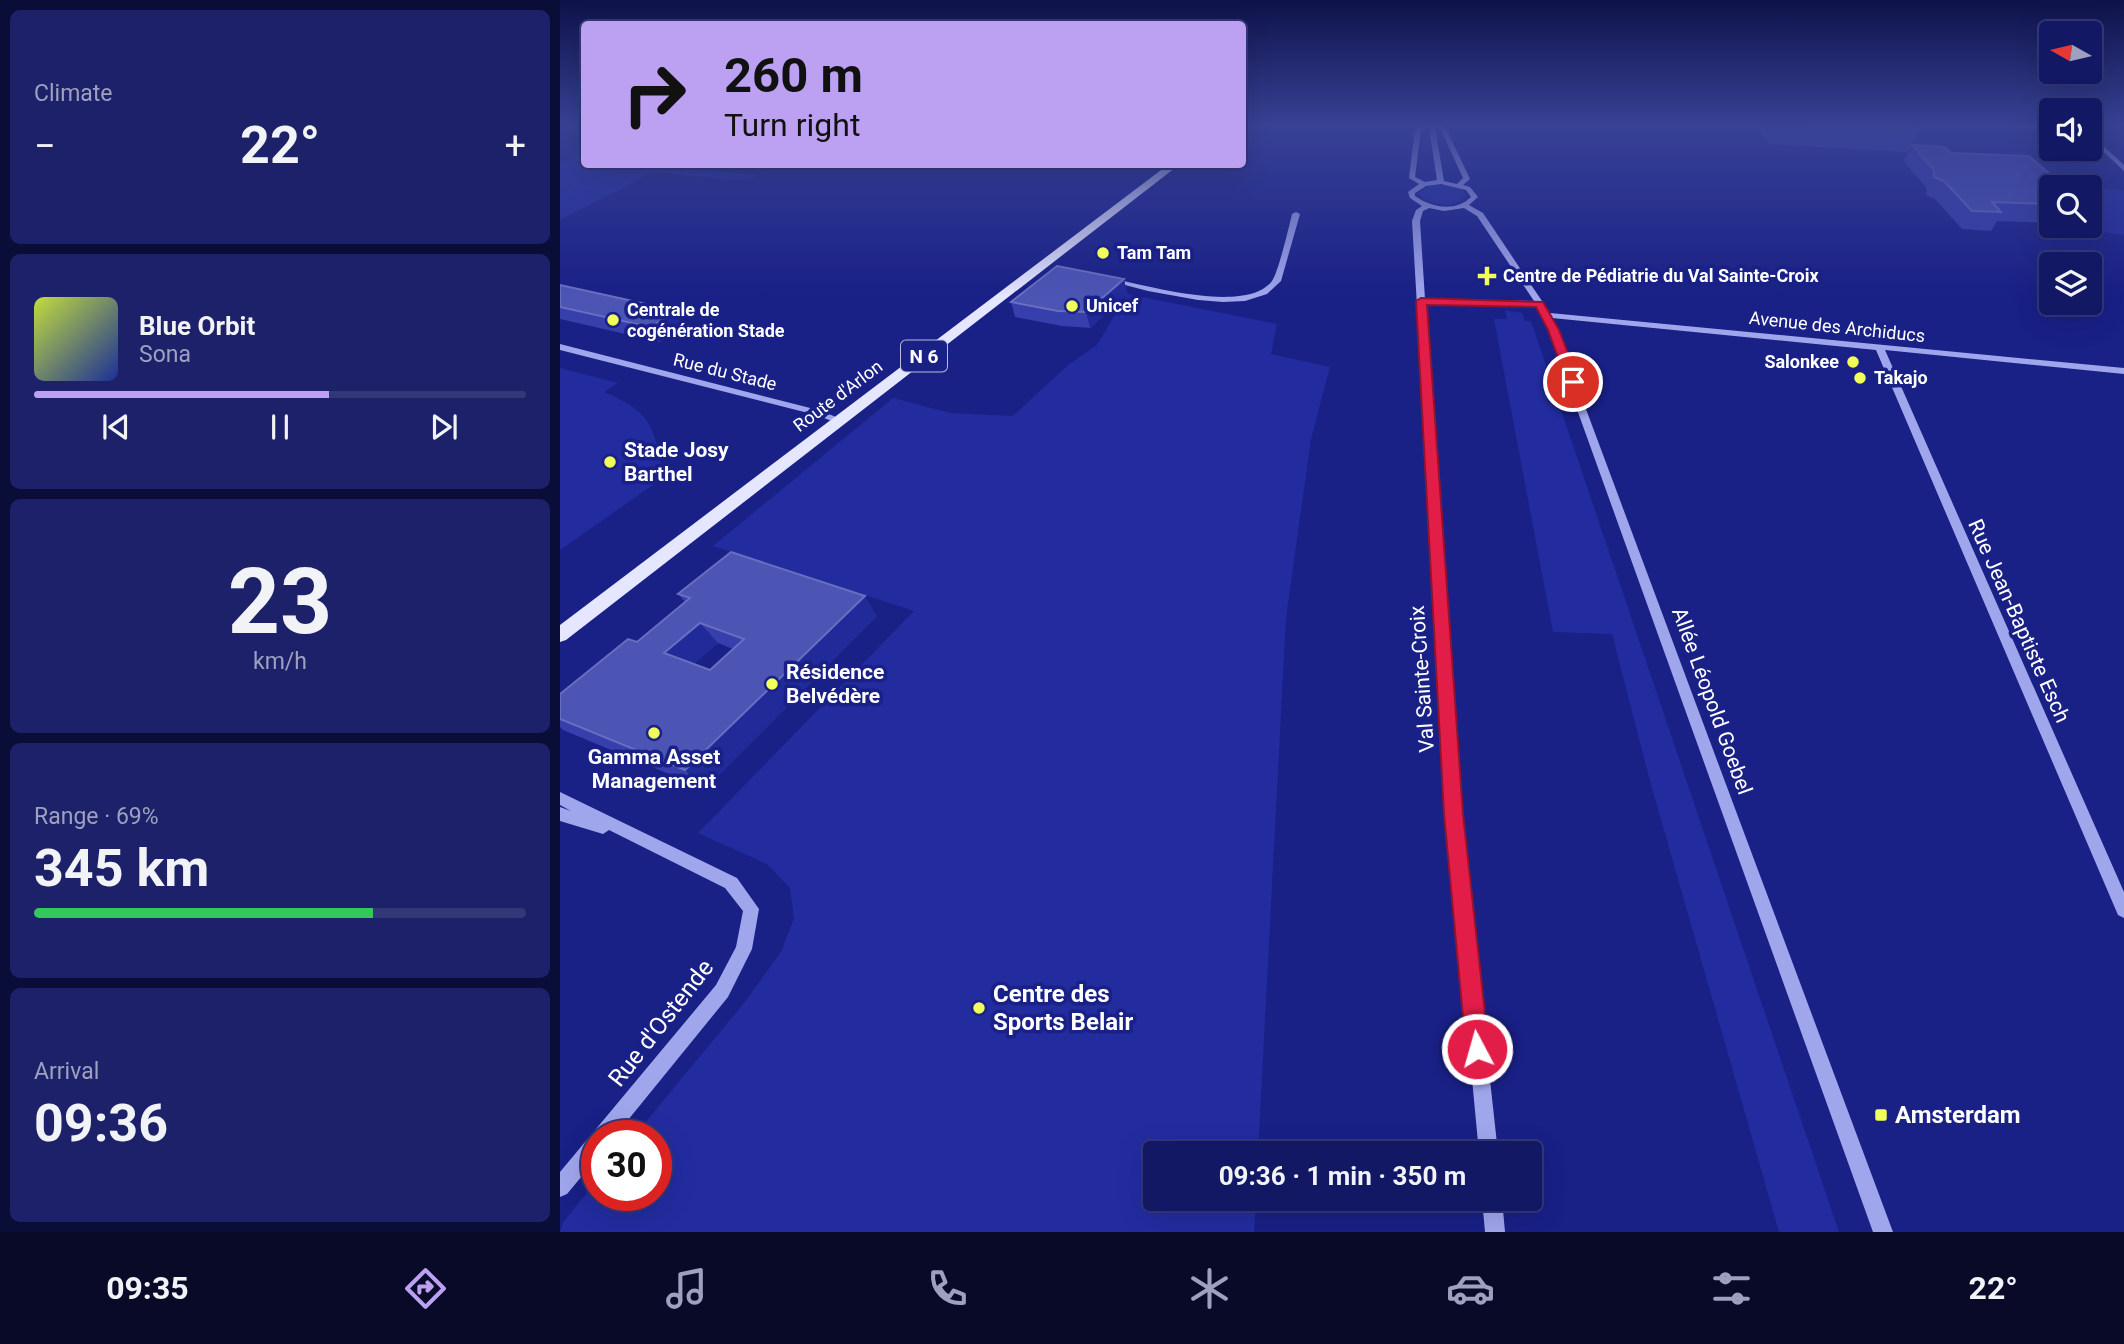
<!DOCTYPE html>
<meta charset="utf-8">
<style>
body{margin:0;font-family:Roboto,sans-serif;background:#1c216a;color:#f1f3f6;height:100vh;display:flex;flex-direction:column;font-size:26px;white-space:nowrap}
*{box-sizing:border-box;margin:0}
p{font-size:23px;color:#9da0bf}
.icon{flex:none;width:38px;height:38px;fill:none;stroke:currentColor;stroke-width:2;stroke-linecap:round;stroke-linejoin:round}
.map{position:relative;flex:1;overflow:hidden}
.drawer{display:flex;flex-direction:column;gap:10px;padding:10px;background:#0a0d37;width:560px}
.drawer>*{flex:none}
.banner{position:absolute;left:21px;top:21px;width:665px;height:147px;border-radius:7px;box-shadow:0 7px 28px #0002,0 0 0 2px #323778;background:#bca0f2;color:#111;overflow:hidden}
.needle{width:46px;rotate:278deg}
.buttons{position:absolute;left:1479px;top:21px;display:grid;gap:14px}
.buttons a{display:grid;place-items:center;width:63px;height:63px;border-radius:7px;background:#131864;box-shadow:0 7px 28px #0002,0 0 0 2px #323778;font-size:35px}
.speed{position:absolute;left:21px;top:1120px;display:flex;gap:14px;font-size:35px;font-weight:700;text-align:center}
.speed>*{display:grid;place-content:center;width:91px;height:91px;border-radius:50%;background:#131864;box-shadow:0 7px 28px #0002,0 0 0 2px #323778;line-height:1}
.speed .limit{border:10px solid #d22;background:#fff;color:#111}
.pin{position:absolute;display:grid;place-items:center;width:60px;height:60px;color:#fff;margin:-30px;border:4px solid #fff;border-radius:50%;box-shadow:0 2px 7px #0007}
.me{position:absolute;width:77px;margin:-38px;rotate:354deg;stroke-linejoin:round;filter:drop-shadow(0 0 5px #0008)}
.turn{display:flex;align-items:center;gap:24px;height:147px;padding:0 28px;font-size:32px}
.turn .icon{width:91px;height:91px;stroke-width:2.5}
.turn b{display:block;font-size:49px;line-height:60px}
.big{font-size:52px;font-weight:700;line-height:1.1}
.drawer .widget{flex:1;display:flex;flex-direction:column;justify-content:center;gap:10px;min-width:0;padding:0 24px;border-radius:10px;background:#1c216a}
.drawer .dial{align-items:center;gap:0}
.dial b{font-size:91px;line-height:1}
.song{display:flex;align-items:center;gap:21px}
.cover{width:84px;height:84px;border-radius:10px;background:linear-gradient(135deg,hsl(70 70% 55%),hsl(230 70% 35%))}
.played{height:7px;border-radius:4px;background:linear-gradient(90deg,#bca0f2 60%,#323778 60%)}
.keys{display:flex;justify-content:space-around;direction:ltr}
.heat{display:flex;justify-content:space-between;align-items:center;font-size:38px;direction:ltr}
.charge{height:10px;border-radius:5px;background:linear-gradient(90deg,#34c759 69%,#323778 0)}
.trip{position:absolute;left:583px;top:1141px;width:399px;height:70px;border-radius:7px;background:#131864;box-shadow:0 7px 28px #0002,0 0 0 2px #323778;font-weight:700;line-height:70px;text-align:center}
.tabs{display:flex;height:112px;justify-content:space-around;align-items:center;background:#080a28;color:#9da0bf}
.tabs .icon{width:49px;height:49px}
.tabs .selected{color:#bca0f2}
.tabs b{font-size:32px;color:#f1f3f6}
main{display:flex;flex:1;min-height:0}
.map>svg:first-child{display:block}
.green{fill:#222c9f}
.lines{fill:none;stroke-linecap:round;stroke-linejoin:round}
.minor{fill:#a0a6ec;fill-rule:evenodd}
.major{fill:#e5e6ff;fill-rule:evenodd}
.wall{fill:#363fab;fill-rule:evenodd}
.shaded-wall{fill:#212a99}
.building{fill:#4c54b4;stroke:#686fc0;stroke-width:2;fill-rule:evenodd}
.route{fill:#e11d48;stroke:#92132f;stroke-width:2}
.poi-dot{fill:#f2ff5b;stroke:#192086;stroke-width:2.5}
.labels{text-anchor:middle;stroke-width:7;stroke-linejoin:round;paint-order:stroke}
.far-poi-label{font-size:18px;font-weight:bold;fill:#fff;stroke:#192086;text-anchor:start}
.far-street-label{font-size:18px;fill:#fff;stroke:#192086}
.shield{fill:#192086;stroke:#babcdb;stroke-width:2}
.shield-label{font-size:19px;font-weight:bold;fill:#fff}
.poi-label{font-size:21px;font-weight:bold;fill:#fff;stroke:#192086;text-anchor:start}
.street-label{font-size:21px;fill:#fff;stroke:#192086}
.near-poi-label{font-size:24px;font-weight:bold;fill:#fff;stroke:#192086;text-anchor:start}
.near-street-label{font-size:24px;fill:#fff;stroke:#192086}
</style>
<main>
<section class="drawer">
<div class="widget"><p>Climate</p>
<div class="heat"><a>−</a><b class="big">22°</b><a>+</a></div>
</div>
<div class="widget">
<div class="song"><i class="cover"></i><div><b>Blue Orbit</b><p>Sona</p></div></div>
<div class="played"></div>
<div class="keys"><svg class="icon" aria-label="previous" viewBox="0 0 24 24"><path d="M18 5L8 12l10 7zM5 5v14"/></svg><svg class="icon" aria-label="pause" viewBox="0 0 24 24"><path d="M8 5v14M16 5v14"/></svg><svg class="icon" aria-label="next" viewBox="0 0 24 24"><path d="M6 5l10 7-10 7zM19 5v14"/></svg></div>
</div>
<div class="widget dial"><b>23</b><p>km/h</p></div>
<div class="widget"><p>Range · 69%</p><b class="big">345 km</b><div class="charge"></div></div>
<div class="widget"><p>Arrival</p><b class="big">09:36</b></div>
</section>
<div class="map">
<svg width="1564" height="1232" viewBox="0 0 1564 1232">
<rect width="100%" height="100%" fill="#192086"/>
<!-- green -->
<g class="green">
<polygon points="24,152 24,164 113,165 109,168 197,175 188,180 169,180 93,172 0,220 0,163"/>
<path d="M871,185C883,184 899,184 906,195C897,209 868,207 859,193Z"/>
<polygon points="1530,188 1564,190 1564,235 1544,232 1530,221"/>
<polygon points="567,294 717,324 711,354 770,367 751,439 726,618 698,1153 595,1153 595,1199 696,1199 694,1232 0,1232 3,1222 37,1181 37,1195 96,1195 96,1136 74,1136 184,1003 221,952 234,918 230,888 207,864 138,833 354,611 153,546 333,398 390,413 453,416 508,365 537,345"/>
<polygon points="945,310 962,313 965,321 971,321 1279,1232 1219,1232 1090,781 1052,634 993,632 934,319 947,319"/>
<path d="M0,368L58,383L44,392C93,412 95,429 103,478L0,550Z"/>
</g>
<g class="lines">
<!-- minor -->
<g class="minor">
<path d="M868,123L885,126L910,179L903,185L910,187L918,197L909,205L923,213L990,313L1564,368V374L1325,350L1564,892V918L1558,915L1316,350L992,318L1333,1232H1313L983,315L977,306L865,304L901,814L938,1153H919L887,814L852,221L856,210L862,206L850,198L848,192L859,184L849,178L855,128ZM869,127L877,180L865,182L855,177L861,129ZM875,127L880,128L903,178L897,184L884,181ZM881,184L906,190L911,197C896,212 872,208 855,196V193L866,186ZM869,208L884,211L904,208L917,216L974,301L865,299L860,221L863,211Z"/>
<polygon points="1413,123 1491,126 1491,130 1416,125"/>
<polygon points="1530,134 1564,165 1564,171 1530,139"/>
<path d="M736,212L740,214L721,281L707,294L685,301L663,302L638,300L588,291L546,280L550,278C586,285 686,315 712,281C718,273 729,227 732,214Z"/>
<polygon points="0,344 262,411 285,421 283,423 277,423 256,415 0,350"/>
<polygon points="0,792 177,878 199,909 192,949 168,997 55,1136 37,1136 37,1158 7,1194 0,1197 0,1172 30,1136 34,1135 36,1129 156,985 176,947 183,911 165,888 49,830 43,834 0,821 0,807 11,811 0,805"/>
<polygon points="922,1199 942,1199 945,1232 925,1232"/>
</g>
<!-- major -->
<polygon class="major" points="609,164 620,164 6,640 0,642 0,625"/>
</g>
<!-- wall -->
<g class="wall">
<polygon points="1195,123 1351,123 1358,130 1348,152 1208,144"/>
<polygon points="1352,145 1391,153 1491,187 1491,223 1437,221 1431,231 1402,229 1375,199 1366,195 1366,187 1344,162"/>
<polygon points="564,279 567,294 530,328 502,326 455,317 451,302"/>
<polygon points="0,285 118,311 128,326 100,342 0,319"/>
<path d="M118,594L317,616L145,789L3,730L0,727V694L77,642L125,602ZM158,643L173,649L150,670L133,664Z"/>
</g>
<!-- shaded-wall -->
<g class="shaded-wall">
<polygon points="564,279 567,294 530,328 526,312"/>
<polygon points="118,311 128,326 100,342 90,327"/>
<polygon points="305,596 317,616 145,789 125,770"/>
<polygon points="140,623 158,643 122,674 104,653"/>
</g>
<!-- building -->
<g class="building">
<polygon points="1229,123 1351,123 1358,130"/>
<polygon points="1352,145 1385,147 1391,153 1469,156 1505,187 1491,187 1491,204 1432,202 1441,212 1412,211 1384,181 1374,177 1374,170"/>
<polygon points="497,266 564,279 526,312 498,311 451,302"/>
<polygon points="0,285 118,311 90,327 0,307"/>
<path d="M171,552L305,596L125,770L0,719V694L68,639L77,642L130,598L118,594ZM140,623L184,639L150,670L104,653Z"/>
</g>
<!-- sky -->
<linearGradient id="sky" x2="0" y2="1"><stop stop-color="#0e124a"/><stop offset="0.42" stop-color="#384295"/><stop offset="1" stop-color="#384295" stop-opacity="0"/></linearGradient>
<rect width="1564" height="296" fill="url(#sky)"/>
<!-- route -->
<polygon class="route" points="861,298 983,302 999,330 1019,382 1013,386 1007,382 988,330 976,307 867,305 903,814 929,1049 925,1057 917,1061 909,1057 906,1049 884,814 856,301"/>
<!-- markers -->
<g class="poi-dot">
<circle cx="543" cy="253" r="7"/>
<path d="M923.5 265.5h7v7h7v7h-7v7h-7v-7h-7v-7h7z"/>
<circle cx="512" cy="306" r="7"/>
<circle cx="53" cy="320" r="7"/>
<circle cx="1293" cy="362" r="7"/>
<circle cx="1300" cy="378" r="7"/>
<circle cx="50" cy="462" r="7"/>
<circle cx="212" cy="684" r="7"/>
<circle cx="94" cy="733" r="7"/>
<circle cx="419" cy="1008" r="7"/>
<rect x="1314" y="1108" width="14" height="14" rx="3.5"/>
</g>
<g class="labels">
<!-- far-poi labels -->
<g class="far-poi-label">
<text x="557" y="259">Tam Tam</text>
<text x="943" y="282">Centre de Pédiatrie du Val Sainte-Croix</text>
<text x="526" y="312">Unicef</text>
<text x="67" y="316">Centrale de<tspan x="67" dy="21">cogénération Stade</tspan></text>
<text x="1279" y="368" text-anchor="end">Salonkee</text>
<text x="1314" y="384">Takajo</text>
</g>
<!-- far-street labels -->
<g class="far-street-label">
<text transform="translate(1277 327) rotate(6)" y="6">Avenue des Archiducs</text>
<text transform="translate(165 372) rotate(14)" y="6">Rue du Stade</text>
<text transform="translate(278 396) rotate(-37)" y="6">Route d'Arlon</text>
</g>
<!-- shield labels -->
<rect class="shield" x="341" y="340.5" width="46" height="31" rx="5"/>
<g class="shield-label">
<text x="364" y="363">N 6</text>
</g>
<!-- poi labels -->
<g class="poi-label">
<text x="64" y="457">Stade Josy<tspan x="64" dy="24">Barthel</tspan></text>
<text x="226" y="679">Résidence<tspan x="226" dy="24">Belvédère</tspan></text>
<text x="94" y="764" text-anchor="middle">Gamma Asset<tspan x="94" dy="24">Management</tspan></text>
</g>
<!-- street labels -->
<g class="street-label">
<text transform="translate(1459 621) rotate(66)" y="7">Rue Jean-Baptiste Esch</text>
<text transform="translate(862 679) rotate(-94)" y="7">Val Sainte-Croix</text>
<text transform="translate(1152 701) rotate(70)" y="7">Allée Léopold Goebel</text>
</g>
<!-- near-poi labels -->
<g class="near-poi-label">
<text x="433" y="1002">Centre des<tspan x="433" dy="28">Sports Belair</tspan></text>
<text x="1335" y="1123">Amsterdam</text>
</g>
<!-- near-street labels -->
<g class="near-street-label">
<text transform="translate(101 1023) rotate(-52)" y="8">Rue d'Ostende</text>
</g>
</g>
</svg>
<div class="buttons">
<a><svg class="needle" viewBox="-14 -14 28 28"><path d="M0-13l5 13h-10z" fill="#e53935"/><path d="M0 13l5-13h-10z" fill="#9da0bf"/></svg></a>
<a><svg class="icon" aria-label="sound" viewBox="0 0 24 24"><path d="M4 9h4l5-4v14l-5-4H4zM17 9q2 3 0 6"/></svg></a>
<a><svg class="icon" aria-label="search" viewBox="0 0 24 24"><circle cx="10" cy="10" r="6"/><path d="M15 15l6 6"/></svg></a>
<a><svg class="icon" aria-label="layers" viewBox="0 0 24 24"><path d="M12 4l9 5-9 5-9-5zM3 14l9 5 9-5"/></svg></a>
</div>
<div class="speed"><div class="limit">30</div></div>
<div class="pin" style="left:1013px;top:382px;background:#d93025"><svg class="icon" aria-label="arrive" viewBox="0 0 24 24"><path d="M6 21V4h12l-3 4 3 4H6"/></svg></div>
<svg class="me" style="left:917px;top:1049px" viewBox="-20 -20 40 40"><circle r="17" fill="#e11d48" stroke="#fff" stroke-width="3"/><path d="M0-11L8 9 0 5-8 9z" fill="#fff"/></svg>
<div class="trip">09:36 · 1 min · 350 m</div>
<div class="banner">
<div class="turn"><svg class="icon" aria-label="right" viewBox="0 0 24 24"><path d="M7 20v-9h11M14 6l5 5-5 5"/></svg><div><b>260 m</b>Turn right</div></div>
</div>
</div>
</main>
<nav class="tabs">
<b>09:35</b>
<svg class="icon selected" aria-label="directions" viewBox="0 0 24 24"><path d="M12 3l9 9-9 9-9-9zM9 14v-3h6M13 9l2 2-2 2"/></svg>
<svg class="icon" aria-label="music" viewBox="0 0 24 24"><path d="M9 18V5l10-2v13"/><circle cx="6" cy="18" r="3"/><circle cx="16" cy="16" r="3"/></svg>
<svg class="icon" aria-label="phone" viewBox="0 0 24 24"><path d="M5 4h4l2 5-3 2q2 4 5 5l2-3 5 2v4C11 20 4 13 5 4z"/></svg>
<svg class="icon" aria-label="climate" viewBox="0 0 24 24"><path d="M12 3v18M4 7l16 10M4 17L20 7"/></svg>
<svg class="icon" aria-label="car" viewBox="0 0 24 24"><path d="M5 17H2v-5l4-1 3-4h7l3 4 3 1v5h-3M9 17h6M6 11h13"/><circle cx="7" cy="17" r="2"/><circle cx="17" cy="17" r="2"/></svg>
<svg class="icon" aria-label="filters" viewBox="0 0 24 24"><path d="M4 7h16M4 17h16"/><circle cx="9" cy="7" r="2"/><circle cx="15" cy="17" r="2"/></svg>
<b>22°</b>
</nav>
